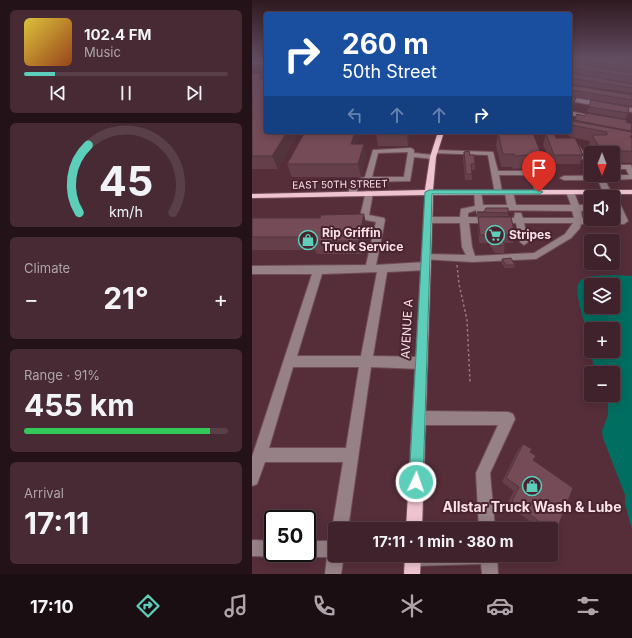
<!DOCTYPE html>
<meta charset="utf-8">
<style>
body{margin:0;font-family:Inter,sans-serif;background:#472a34;color:#f1f3f6;height:100vh;display:flex;flex-direction:column;font-size:15px;white-space:nowrap}
*{box-sizing:border-box;margin:0}
p{font-size:13px;color:#aea4a9}
.icon{flex:none;width:22px;height:22px;fill:none;stroke:currentColor;stroke-width:2;stroke-linecap:round;stroke-linejoin:round}
.map{position:relative;flex:1;overflow:hidden}
.panel{display:flex;flex-direction:column;gap:10px;padding:10px;background:#231318;width:252px}
.panel>*{flex:none}
.guide{position:absolute;left:12px;top:12px;width:308px;height:122px;border-radius:4px;box-shadow:0 2px 10px #0003,0 0 0 1px #593f48;background:#1a4fa0;color:#fff;overflow:hidden}
.needle{width:26px;rotate:180deg}
.fabs{position:absolute;left:332px;top:146px;display:grid;gap:8px}
.fabs a{display:grid;place-items:center;width:36px;height:36px;border-radius:4px;background:#40222c;box-shadow:0 2px 10px #0003,0 0 0 1px #593f48;font-size:20px}
.speed{position:absolute;left:12px;top:510px;display:flex;gap:8px;font-size:20px;font-weight:700;text-align:center}
.speed>*{display:grid;place-content:center;width:52px;height:52px;border-radius:50%;background:#40222c;box-shadow:0 2px 10px #0003,0 0 0 1px #593f48;line-height:1}
.speed .limit{border:2px solid #111;border-radius:6px;background:#fff;color:#111}
.pin{position:absolute;display:grid;place-items:center;width:34px;height:34px;color:#fff;margin:-41px -17px;border-radius:50% 50% 50% 0;rotate:-45deg;box-shadow:0 0 4px #0007}
.pin .icon{rotate:45deg}
.me{position:absolute;width:44px;margin:-22px;rotate:3deg;stroke-linejoin:round;filter:drop-shadow(0 0 3px #0008)}
.turn{display:flex;align-items:center;gap:14px;height:84px;padding:0 12px;font-size:18px}
.turn .icon{width:52px;height:52px;stroke-width:2.5}
.turn b{display:block;font-size:28px;line-height:34px}
.lanes{display:flex;align-items:center;height:38px;padding:0 12px;background:#0003;justify-content:center;gap:20px;direction:ltr}
.lanes .off{opacity:.35}
.big{font-size:30px;font-weight:700;line-height:1.1}
.panel .tile{flex:1;display:flex;flex-direction:column;justify-content:center;gap:6px;min-width:0;padding:0 14px;border-radius:6px;background:#472a34}
.panel .dial{align-items:center;gap:0}
.dial svg{height:104px;overflow:visible;fill:none;stroke:#593f48;stroke-width:7;stroke-linecap:round;text-anchor:middle}
.dial text{fill:#f1f3f6;stroke:none}
.song{display:flex;align-items:center;gap:12px}
.cover{width:48px;height:48px;border-radius:6px;background:linear-gradient(135deg,hsl(50 70% 55%),hsl(20 70% 35%))}
.played{height:4px;border-radius:2px;background:linear-gradient(90deg,#5cceba 15%,#593f48 15%)}
.keys{display:flex;justify-content:space-around;direction:ltr}
.heat{display:flex;justify-content:space-between;align-items:center;font-size:22px;direction:ltr}
.charge{height:6px;border-radius:3px;background:linear-gradient(90deg,#34c759 91%,#593f48 0)}
.trip{position:absolute;left:76px;top:522px;width:230px;height:40px;border-radius:4px;background:#40222c;box-shadow:0 2px 10px #0003,0 0 0 1px #593f48;font-weight:700;line-height:40px;text-align:center}
.tab-bar{display:flex;height:64px;justify-content:space-around;align-items:center;background:#1a0e12;color:#aea4a9}
.tab-bar .icon{width:28px;height:28px}
.tab-bar .active{color:#5cceba}
.tab-bar b{font-size:18px;color:#f1f3f6}
main{display:flex;flex:1;min-height:0}
.map>svg:first-child{display:block}
.water{fill:#006e60;fill-rule:evenodd}
.lines{fill:none;stroke-linecap:round;stroke-linejoin:round}
.minor-casing{stroke:#734e59;stroke-width:2}
.major-casing{stroke:#734e59;stroke-width:2}
.path{stroke:#997882;stroke-width:1.5;stroke-dasharray:2.5 2.5;stroke-linecap:butt}
.minor{fill:#958186;fill-rule:evenodd}
.major{fill:#efc4d0;fill-rule:evenodd}
.wall{fill:#65404b}
.shaded-wall{fill:#52343d}
.building{fill:#754b57;stroke:#52343d}
.route{fill:#5cceba;stroke:#3c8679}
.labels{text-anchor:middle;stroke-width:4;stroke-linejoin:round;paint-order:stroke}
.far-street-label{font-size:10px;fill:#fae0e7;stroke:#492430}
.poi-label{font-size:12px;font-weight:bold;fill:#fae0e7;stroke:#492430;text-anchor:start}
.street-label{font-size:12px;fill:#fae0e7;stroke:#492430}
.near-poi-label{font-size:14px;font-weight:bold;fill:#fae0e7;stroke:#492430}
</style>
<main>
<section class="panel">
<div class="tile">
<div class="song"><i class="cover"></i><div><b>102.4 FM</b><p>Music</p></div></div>
<div class="played"></div>
<div class="keys"><svg class="icon" aria-label="previous" viewBox="0 0 24 24"><path d="M18 5L8 12l10 7zM5 5v14"/></svg><svg class="icon" aria-label="pause" viewBox="0 0 24 24"><path d="M8 5v14M16 5v14"/></svg><svg class="icon" aria-label="next" viewBox="0 0 24 24"><path d="M6 5l10 7-10 7zM19 5v14"/></svg></div>
</div>
<div class="tile dial"><svg viewBox="0 0 100 80">
<path d="M14 69A42 42 0 1 1 86 69"/>
<path d="M14 69A42 42 0 0 1 21 17" stroke="#5cceba"/>
<text x="50" y="56" font-size="32" font-weight="700">45</text>
<text x="50" y="72" font-size="11">km/h</text>
</svg></div>
<div class="tile"><p>Climate</p>
<div class="heat"><a>−</a><b class="big">21°</b><a>+</a></div>
</div>
<div class="tile"><p>Range · 91%</p><b class="big">455 km</b><div class="charge"></div></div>
<div class="tile"><p>Arrival</p><b class="big">17:11</b></div>
</section>
<div class="map">
<svg width="380" height="574" viewBox="0 0 380 574">
<rect width="100%" height="100%" fill="#552e3a"/>
<!-- water -->
<path class="water" d="M363,275L380,276V530L373,503V495L351,438L350,431L356,415V398L368,390L361,386V373H345C338,358 338,343 334,327C331,318 320,286 329,280C339,274 353,276 363,275ZM339,285H361V307H339ZM339,329H361V351H339Z"/>
<g class="lines">
<!-- minor casing -->
<g class="minor-casing">
<g id="minor">
<rect x="0" y="62" width="14" height="2"/>
<polygon points="318,97 380,108 380,112 318,101"/>
<polygon points="318,111 340,116 341,117 338,119 318,115"/>
<polygon points="322,145 326,145 334,156 339,158 339,163 329,158 321,146"/>
<path d="M159,148L162,150V153L181,155L184,157L181,159L162,157L158,181L113,182L107,185L103,196H97C95,186 104,179 113,177L121,150ZM156,152L152,177H120L126,153Z"/>
<polygon points="183,150 241,152 246,171 284,171 291,192 287,194 284,194 278,175 247,175 250,192 246,194 243,194 236,155 181,153 181,151"/>
<polygon points="361,165 379,165 380,168 380,179 353,180 359,192 355,194 351,192 346,180 312,180 308,178 312,176 377,175 374,169 361,169"/>
<path d="M222,190H225L229,192L231,205H255L253,192L257,190L261,192L264,205H319L314,192L318,190L322,192L327,205H339V211H329L330,218H367L363,211H361V205L369,206L376,221L372,224H329L328,228L319,238L284,259L220,262L171,259L169,257L171,255L174,254L214,255L210,247L208,223H175L171,220L175,217H208L209,209L223,206ZM224,210L225,214H231L232,210L320,211L322,218H271L269,213H263L262,218L216,217V213ZM217,223H264L268,242L272,245L276,242L272,223H321L313,234L282,253L223,256L220,247Z"/>
<path d="M114,191H117L121,193L117,215L132,218L133,220L124,265L174,262L179,266L174,270L135,272L121,356L169,357L173,359L175,363L173,367L169,369L119,367L96,529H83V535L80,529L91,462H13L5,484L0,486V457L60,274H0V266L114,265L124,222L109,219L108,217ZM125,272L109,356H45L70,274ZM41,367H107L94,448H17Z"/>
<polygon points="167,411 256,412 261,414 263,419 238,473 243,529 227,529 224,473 246,425 167,425 162,423 160,418 162,413"/>
<polygon points="0,540 21,541 21,553 28,553 27,555 21,557 0,556"/>
<polygon points="55,541 83,541 83,555 92,555 89,574 73,574 75,557 55,557 49,555 48,553 55,553"/>
<polygon points="153,555 245,555 246,574 230,574 229,564 160,566 154,564 152,558"/>
</g>
</g>
<!-- major casing -->
<g class="major-casing">
<g id="major">
<polygon points="186,132 192,132 184,157 181,190 380,190 380,194 181,195 170,529 154,529 173,195 0,198 0,194 173,190 178,157"/>
<polygon points="153,555 169,555 168,574 152,574"/>
</g>
</g>
<!-- path -->
<polyline class="path" points="205,265 207,284 215,320 218,382"/>
<!-- minor -->
<use href="#minor" class="minor"/>
<!-- major -->
<use href="#major" class="major"/>
</g>
<!-- wall -->
<g class="wall">
<polygon points="318,59 380,59 380,83 343,77 380,84 380,93 319,84 319,85 380,95 380,106 318,96 324,98 320,108 318,107"/>
<polygon points="0,74 11,74 12,79 14,132 46,132 26,169 0,169"/>
<polygon points="337,107 376,113 373,119 335,112"/>
<polygon points="322,120 374,122 380,127 379,132 380,135 379,138 380,139 380,163 361,163 361,153 339,153 336,147 338,141 323,138 331,155 328,164 299,164 291,144 294,134 304,138 322,138 316,136 317,132 318,132 318,129 319,125"/>
<polygon points="53,132 109,132 105,144 112,144 114,156 109,177 40,177 35,164"/>
<polygon points="158,132 156,146 126,146 124,134"/>
<polygon points="246,133 289,154 286,167 260,169 260,167 249,167 244,145"/>
<polygon points="212,152 218,155 223,164 223,170 220,170 220,180 213,180 211,157"/>
<polygon points="225,212 256,213 256,216 225,216"/>
<polygon points="226,217 263,235 261,243 252,243 253,245 252,253 243,253 236,243 227,243 226,224"/>
<polygon points="0,218 115,227 110,254 65,254 63,250 0,250"/>
<polygon points="250,259 263,265 262,268 253,268 249,262"/>
<polygon points="271,444 278,452 281,460 303,534 299,534 299,529 288,529 255,504 262,491 250,482 266,450"/>
</g>
<!-- shaded-wall -->
<g class="shaded-wall">
<polygon points="11,74 14,83 7,79"/>
<polygon points="35,132 46,132 26,169 20,156"/>
<polygon points="103,132 109,132 109,133 102,156 99,144"/>
<polygon points="155,132 158,132 156,146 155,134"/>
<polygon points="112,144 114,156 109,177 106,164"/>
<polygon points="112,214 115,227 110,254 106,241"/>
</g>
<!-- building -->
<g class="building">
<polygon points="324,59 356,59 380,63 380,68"/>
<polygon points="318,60 319,63 380,73 380,77 320,68 318,70"/>
<polygon points="318,70 319,73 380,84 380,88 319,78 319,85 380,95 380,100 320,90 318,91 318,96 324,98 322,102 318,101"/>
<polygon points="0,74 11,74 7,79 14,79 14,132 35,132 20,156 0,156"/>
<polygon points="339,100 377,107 376,113 337,107"/>
<polygon points="334,113 375,120 374,122 380,124 379,131 322,120 325,114 333,116"/>
<polygon points="321,121 380,132 380,136 378,136 380,139 380,151 355,151 353,147 347,147 340,135 355,135 355,132 319,125"/>
<polygon points="53,132 103,132 99,144 112,144 106,164 35,164"/>
<polygon points="125,132 155,132 155,134 124,134"/>
<polygon points="246,133 281,133 289,154 263,156 262,154 251,154"/>
<polygon points="294,134 302,134 304,138 323,138 331,155 302,155"/>
<polygon points="217,151 218,155 222,155 223,164 219,164 220,174 214,174 212,152"/>
<polygon points="234,208 256,208 256,213 225,212 232,212"/>
<polygon points="112,214 106,241 59,241 60,237 0,237 0,218 68,218 69,215"/>
<polygon points="226,217 259,217 263,235 246,235 253,245 245,246 238,235 228,235"/>
<polygon points="259,258 263,265 254,265 250,259"/>
<polygon points="271,444 280,449 278,452 284,456 281,460 321,488 303,534 299,531 299,529 297,529 260,501 267,487 254,478"/>
</g>
<!-- sky -->
<linearGradient id="sky" x2="0" y2="1"><stop stop-color="#2f1920"/><stop offset="0.42" stop-color="#624c60"/><stop offset="1" stop-color="#624c60" stop-opacity="0"/></linearGradient>
<rect width="380" height="139" fill="url(#sky)"/>
<!-- route -->
<polygon class="route" points="177,190 287,190 291,192 287,194 180,194 171,482 169,486 164,488 159,486 157,482 173,192"/>
<!-- icons -->
<defs>
<g id="supermarket-ring" transform="scale(1)"><circle r="9.5" fill="#492430" stroke="#5cceba" stroke-width="1.5"/><path d="M-6-5.5h2.5l.6 2H6L4.5 2H-2.5L-4.4-4H-6ZM-1.5 3.2a1.3 1.3 0 1 0 .1 0ZM3 3.2a1.3 1.3 0 1 0 .1 0Z" fill="#5cceba"/></g>
<g id="shop-ring" transform="scale(1)"><circle r="9.5" fill="#492430" stroke="#5cceba" stroke-width="1.5"/><path d="M-5-2.5h2.3a2.7 3.5 0 0 1 5.4 0H5L5.5 6h-11ZM-1.5-2.5h3a1.5 2.3 0 0 0-3 0Z" fill="#5cceba"/></g>
</defs>
<g fill-rule="evenodd">
<use href="#supermarket-ring" x="243" y="235"/>
<use href="#shop-ring" x="56" y="240"/>
<use href="#shop-ring" x="280" y="486"/>
</g>
<g class="labels">
<!-- far-street labels -->
<g class="far-street-label">
<text transform="translate(88 184) rotate(-1)" y="4">EAST 50TH STREET</text>
</g>
<!-- poi labels -->
<g class="poi-label">
<text x="70" y="237">Rip Griffin<tspan x="70" dy="14">Truck Service</tspan></text>
<text x="257" y="239">Stripes</text>
</g>
<!-- street labels -->
<g class="street-label">
<text transform="translate(155 329) rotate(-87)" y="4">AVENUE A</text>
</g>
<!-- near-poi labels -->
<g class="near-poi-label">
<text x="280" y="512">Allstar Truck Wash &amp; Lube</text>
</g>
</g>
</svg>
<div class="fabs">
<a><svg class="needle" viewBox="-14 -14 28 28"><path d="M0-13l5 13h-10z" fill="#e53935"/><path d="M0 13l5-13h-10z" fill="#aea4a9"/></svg></a>
<a><svg class="icon" aria-label="sound" viewBox="0 0 24 24"><path d="M4 9h4l5-4v14l-5-4H4zM17 9q2 3 0 6"/></svg></a>
<a><svg class="icon" aria-label="search" viewBox="0 0 24 24"><circle cx="10" cy="10" r="6"/><path d="M15 15l6 6"/></svg></a>
<a><svg class="icon" aria-label="layers" viewBox="0 0 24 24"><path d="M12 4l9 5-9 5-9-5zM3 14l9 5 9-5"/></svg></a>
<a>+</a>
<a>−</a>
</div>
<div class="speed"><div class="limit">50</div></div>
<div class="pin" style="left:287px;top:192px;background:#d93025"><svg class="icon" aria-label="arrive" viewBox="0 0 24 24"><path d="M6 21V4h12l-3 4 3 4H6"/></svg></div>
<svg class="me" style="left:164px;top:482px" viewBox="-20 -20 40 40"><circle r="17" fill="#5cceba" stroke="#fff" stroke-width="3"/><path d="M0-11L8 9 0 5-8 9z" fill="#fff"/></svg>
<div class="trip">17:11 · 1 min · 380 m</div>
<div class="guide">
<div class="turn"><svg class="icon" aria-label="right" viewBox="0 0 24 24"><path d="M7 20v-9h11M14 6l5 5-5 5"/></svg><div><b>260 m</b>50th Street</div></div>
<div class="lanes"><svg class="icon off" aria-label="left" viewBox="0 0 24 24"><path d="M17 20v-9H6M10 6l-5 5 5 5"/></svg><svg class="icon off" aria-label="ahead" viewBox="0 0 24 24"><path d="M12 20V5M6 11l6-6 6 6"/></svg><svg class="icon off" aria-label="ahead" viewBox="0 0 24 24"><path d="M12 20V5M6 11l6-6 6 6"/></svg><svg class="icon" aria-label="right" viewBox="0 0 24 24"><path d="M7 20v-9h11M14 6l5 5-5 5"/></svg></div>
</div>
</div>
</main>
<nav class="tab-bar">
<b>17:10</b>
<svg class="icon active" aria-label="directions" viewBox="0 0 24 24"><path d="M12 3l9 9-9 9-9-9zM9 14v-3h6M13 9l2 2-2 2"/></svg>
<svg class="icon" aria-label="music" viewBox="0 0 24 24"><path d="M9 18V5l10-2v13"/><circle cx="6" cy="18" r="3"/><circle cx="16" cy="16" r="3"/></svg>
<svg class="icon" aria-label="phone" viewBox="0 0 24 24"><path d="M5 4h4l2 5-3 2q2 4 5 5l2-3 5 2v4C11 20 4 13 5 4z"/></svg>
<svg class="icon" aria-label="climate" viewBox="0 0 24 24"><path d="M12 3v18M4 7l16 10M4 17L20 7"/></svg>
<svg class="icon" aria-label="car" viewBox="0 0 24 24"><path d="M5 17H2v-5l4-1 3-4h7l3 4 3 1v5h-3M9 17h6M6 11h13"/><circle cx="7" cy="17" r="2"/><circle cx="17" cy="17" r="2"/></svg>
<svg class="icon" aria-label="filters" viewBox="0 0 24 24"><path d="M4 7h16M4 17h16"/><circle cx="9" cy="7" r="2"/><circle cx="15" cy="17" r="2"/></svg>
</nav>
